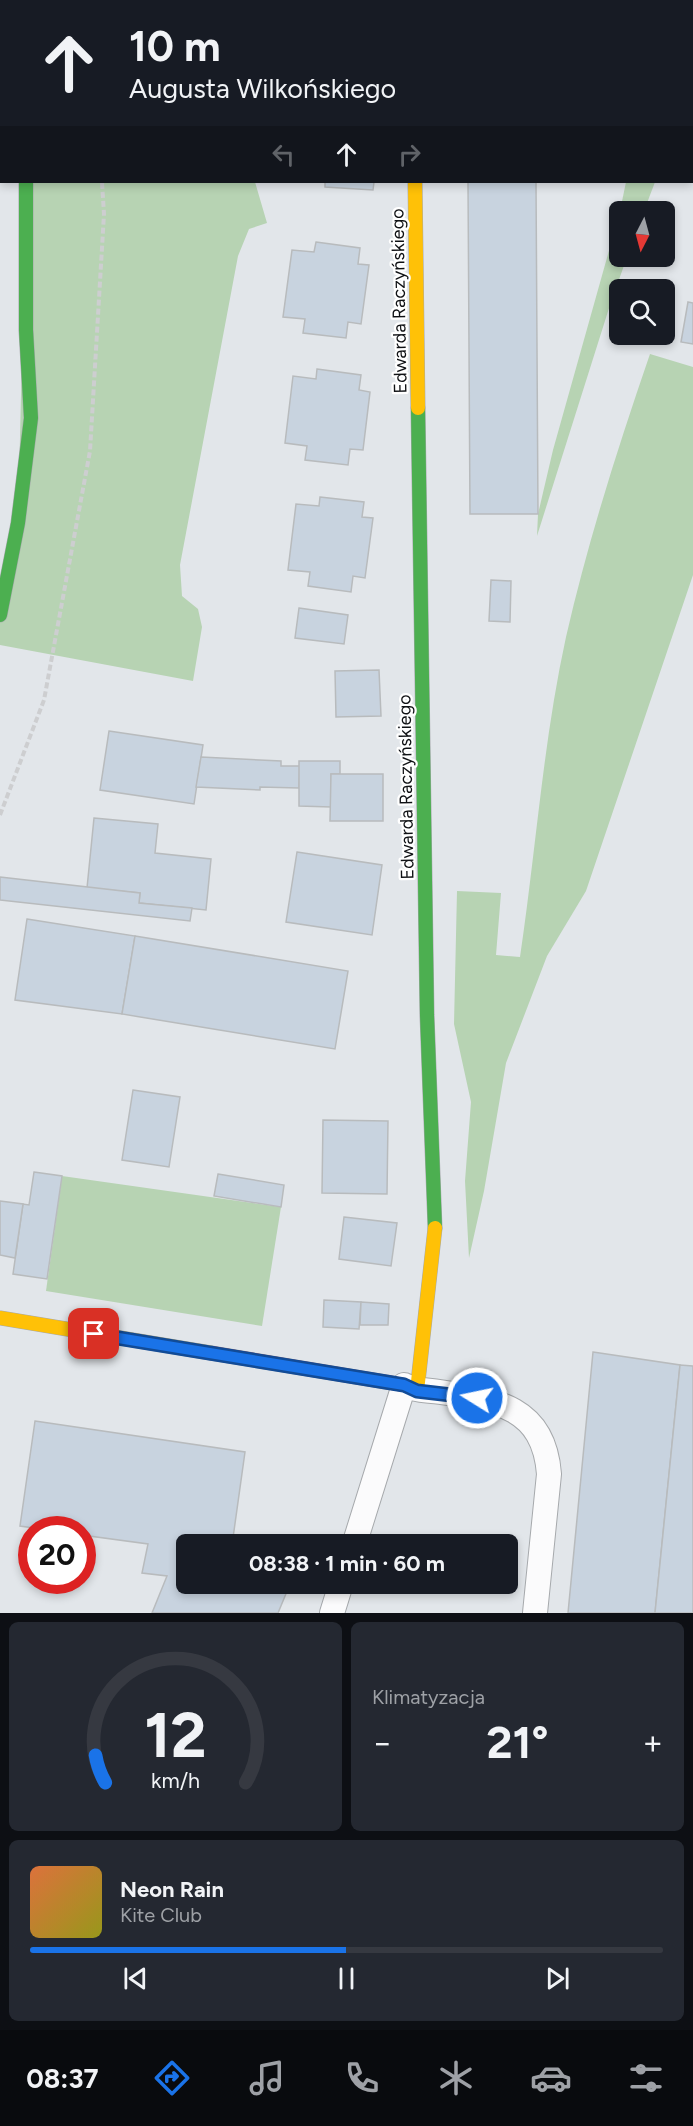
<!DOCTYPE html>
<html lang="pl">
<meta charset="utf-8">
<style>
body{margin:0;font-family:Figtree,sans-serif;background:#242831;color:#f1f3f6;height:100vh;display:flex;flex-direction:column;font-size:22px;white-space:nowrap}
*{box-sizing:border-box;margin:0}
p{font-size:20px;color:#9ea1a6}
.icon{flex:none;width:33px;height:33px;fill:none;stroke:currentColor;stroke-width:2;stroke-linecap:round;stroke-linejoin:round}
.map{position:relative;height:1613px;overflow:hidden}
.details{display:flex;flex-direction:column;gap:9px;padding:9px;background:#0d0f14;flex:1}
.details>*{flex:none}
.banner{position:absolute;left:0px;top:0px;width:693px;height:183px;box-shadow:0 3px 9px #0003;background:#171b24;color:#f1f3f6;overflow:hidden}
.needle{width:39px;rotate:186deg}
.fabs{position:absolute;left:609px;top:201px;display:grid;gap:12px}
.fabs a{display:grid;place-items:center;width:66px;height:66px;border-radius:9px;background:#171b24;box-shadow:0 3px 9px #0003;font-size:30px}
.speed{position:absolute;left:18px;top:1516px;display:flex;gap:12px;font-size:30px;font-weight:700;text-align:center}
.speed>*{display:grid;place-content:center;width:78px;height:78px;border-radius:50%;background:#171b24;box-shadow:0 3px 9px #0003;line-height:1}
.speed .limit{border:9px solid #d22;background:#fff;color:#111}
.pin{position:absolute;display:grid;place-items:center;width:51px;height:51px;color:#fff;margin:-26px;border-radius:12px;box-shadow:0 3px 9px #0006}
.me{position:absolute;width:66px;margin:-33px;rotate:280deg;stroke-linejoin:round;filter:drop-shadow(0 0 4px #0008)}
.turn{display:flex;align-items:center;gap:21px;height:126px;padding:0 30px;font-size:27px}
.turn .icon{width:78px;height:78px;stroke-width:2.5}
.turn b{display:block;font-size:42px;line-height:51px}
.lanes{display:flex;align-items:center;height:57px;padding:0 30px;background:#0003;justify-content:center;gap:30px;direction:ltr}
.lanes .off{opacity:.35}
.big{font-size:45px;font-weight:700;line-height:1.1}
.details .card{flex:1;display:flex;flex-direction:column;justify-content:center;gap:9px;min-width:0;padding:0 21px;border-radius:9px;background:#242831}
.details .dial{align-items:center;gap:0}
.dial svg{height:156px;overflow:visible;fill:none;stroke:#363941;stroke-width:7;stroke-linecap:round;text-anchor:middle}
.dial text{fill:#f1f3f6;stroke:none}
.song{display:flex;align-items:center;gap:18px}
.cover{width:72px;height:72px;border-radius:9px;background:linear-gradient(135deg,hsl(20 70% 55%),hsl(60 70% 35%))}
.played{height:6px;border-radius:3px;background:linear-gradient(90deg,#1a73e8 50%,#363941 50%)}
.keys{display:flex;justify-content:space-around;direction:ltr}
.heat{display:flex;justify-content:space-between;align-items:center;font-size:33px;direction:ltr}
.details .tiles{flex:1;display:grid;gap:9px;grid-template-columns:1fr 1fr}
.card:last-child{grid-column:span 2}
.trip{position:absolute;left:176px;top:1534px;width:342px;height:60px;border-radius:9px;background:#171b24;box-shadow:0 3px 9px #0003;font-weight:700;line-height:60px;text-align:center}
.tabs{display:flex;height:96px;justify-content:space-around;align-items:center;background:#090b0e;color:#9ea1a6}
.tabs .icon{width:42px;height:42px}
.tabs .active{color:#1a73e8}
.tabs b{font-size:27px;color:#f1f3f6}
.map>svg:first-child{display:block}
.green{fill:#b7d3b3}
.building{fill:#c8d3df;stroke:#b8bbbd;stroke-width:1.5}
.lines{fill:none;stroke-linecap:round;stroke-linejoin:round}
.lane-casing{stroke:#a6a9ac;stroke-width:26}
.street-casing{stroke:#a6a9ac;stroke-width:34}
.fast-casing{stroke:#a6a9ac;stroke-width:15}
.slow-casing{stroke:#a6a9ac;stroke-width:15}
.jam-casing{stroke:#a6a9ac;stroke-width:15}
.path{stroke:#cdced0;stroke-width:4;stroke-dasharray:6 3;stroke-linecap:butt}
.lane{stroke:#fbfbfc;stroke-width:24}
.street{stroke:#fbfbfc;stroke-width:33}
.fast{stroke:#4caf50;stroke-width:14}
.slow{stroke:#ffc107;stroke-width:14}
.jam{stroke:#c62828;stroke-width:14}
.route-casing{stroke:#114b97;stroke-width:15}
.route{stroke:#1a73e8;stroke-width:10}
.labels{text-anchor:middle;stroke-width:4.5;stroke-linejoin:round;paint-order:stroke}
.street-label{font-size:18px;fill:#0f1114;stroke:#fff}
</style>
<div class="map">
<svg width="693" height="1613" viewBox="0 0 693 1613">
<rect width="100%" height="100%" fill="#e2e6ea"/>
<!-- green -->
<g class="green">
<polygon points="26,182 255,182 267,223 249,229 238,256 180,565 182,596 198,609 202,627 193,681 0,645 0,615 18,523"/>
<polygon points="626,182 655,182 644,211 620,211"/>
<polygon points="619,215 620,256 627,257 610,305 537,536 538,514 553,450"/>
<path d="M650,354L693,367V575L586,891L547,956L506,1063L484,1191L469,1258L465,1181L471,1102L454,1024L457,891L501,893L496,955L520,957C536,850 543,742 566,637C588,541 618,447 650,354Z"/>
<polygon points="62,1176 281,1207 262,1326 46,1291"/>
</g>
<!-- building -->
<g class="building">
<polygon points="563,0 669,0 563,2"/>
<polygon points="325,182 374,182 373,190 325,187"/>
<polygon points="468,182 536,182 538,514 470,514"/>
<polygon points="316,242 360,248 358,264 369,265 361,324 348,322 346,338 303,333 305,319 283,317 292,250 314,252"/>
<polygon points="688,302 693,303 693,344 681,342"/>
<polygon points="317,369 361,375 359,390 370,392 363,450 350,449 348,465 305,460 307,446 285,443 293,376 316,379"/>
<polygon points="320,497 364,502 362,517 373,518 365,578 353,576 351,592 308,586 310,572 288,570 296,504 319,506"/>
<polygon points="491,580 511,581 510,622 489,621"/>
<polygon points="299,608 348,615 344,644 295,638"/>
<polygon points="379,670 381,716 336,717 335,671"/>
<polygon points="109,731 203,745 194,804 100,790"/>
<polygon points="201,757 281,761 281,766 300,766 299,788 260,787 260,790 196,787"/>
<polygon points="299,761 340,761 340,774 331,774 331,807 299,806"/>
<polygon points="331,774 383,774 383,821 330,821"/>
<polygon points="94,818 158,824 155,853 211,859 206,910 139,903 140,893 87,888"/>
<polygon points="297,852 382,865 372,935 286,922"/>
<polygon points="0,877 140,893 139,903 192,908 190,921 0,900"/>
<polygon points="27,919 135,936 122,1014 15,1000"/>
<polygon points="135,936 348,971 335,1049 122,1014"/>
<polygon points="133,1090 180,1097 169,1167 122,1160"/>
<polygon points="323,1120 388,1121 387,1194 322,1193"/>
<polygon points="34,1172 62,1176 47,1279 13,1274 23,1204 29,1205"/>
<polygon points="218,1174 284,1185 281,1207 214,1196"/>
<polygon points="0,1201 23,1204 15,1258 0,1255"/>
<polygon points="344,1217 397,1223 391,1266 339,1259"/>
<polygon points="324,1300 361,1302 359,1329 323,1327"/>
<polygon points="361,1302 389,1304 388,1325 360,1325"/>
<polygon points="593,1352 680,1365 655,1613 568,1613"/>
<polygon points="680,1365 693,1366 693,1613 655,1613"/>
<polygon points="35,1421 245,1452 232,1545 186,1545 186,1584 290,1584 278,1613 152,1613 167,1576 142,1573 148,1544 82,1535 82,1530 48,1530 20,1526"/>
</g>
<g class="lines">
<!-- lane casing -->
<g class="lane-casing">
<g id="lane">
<polyline points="692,67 693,67"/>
<path d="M354,1545L404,1385C416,1391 427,1390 440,1392C497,1400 544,1407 549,1474L535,1613"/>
<polyline points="332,1613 341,1584"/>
</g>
</g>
<!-- street casing -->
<g class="street-casing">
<polyline id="street" points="202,0 214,2"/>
</g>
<!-- fast casing -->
<g class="fast-casing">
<g id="fast">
<polyline points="22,0 22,2"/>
<polyline points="418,408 427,1015 435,1228"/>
<polyline points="0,615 18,523 31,418 26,330 26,182"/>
</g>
</g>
<!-- slow casing -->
<g class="slow-casing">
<g id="slow">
<polyline points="415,182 418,408"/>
<polyline points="0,1318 211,1353"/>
<polyline points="417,1391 435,1228"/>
</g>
</g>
<!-- jam casing -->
<g class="jam-casing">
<polyline id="jam" points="211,1353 404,1385"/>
</g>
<!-- path -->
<g class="path">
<polyline points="0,112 2,112"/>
<polyline points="0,815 44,700 90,451 104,214 102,182"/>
</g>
<!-- lane -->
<use href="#lane" class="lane"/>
<!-- street -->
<use href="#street" class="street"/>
<!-- fast -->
<use href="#fast" class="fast"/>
<!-- slow -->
<use href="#slow" class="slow"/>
<!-- jam -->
<use href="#jam" class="jam"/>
</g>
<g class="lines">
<!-- route casing -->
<g class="route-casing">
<polyline id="route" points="94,1334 404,1385 417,1391 477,1398"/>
</g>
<!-- route -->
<use href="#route" class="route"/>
</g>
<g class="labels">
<!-- street labels -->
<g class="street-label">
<text transform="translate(399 301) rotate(-91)" y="6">Edwarda Raczyńskiego</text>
<text transform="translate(406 787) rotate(-91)" y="6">Edwarda Raczyńskiego</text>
</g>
</g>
</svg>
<div class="fabs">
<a><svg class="needle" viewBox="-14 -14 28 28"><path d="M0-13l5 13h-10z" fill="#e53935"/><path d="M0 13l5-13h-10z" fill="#9ea1a6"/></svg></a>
<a><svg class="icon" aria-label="search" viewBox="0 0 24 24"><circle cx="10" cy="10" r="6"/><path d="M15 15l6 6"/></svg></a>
</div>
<div class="speed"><div class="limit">20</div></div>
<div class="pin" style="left:94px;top:1334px;background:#d93025"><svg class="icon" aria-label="arrive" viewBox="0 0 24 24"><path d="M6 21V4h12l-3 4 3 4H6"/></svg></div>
<svg class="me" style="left:477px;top:1398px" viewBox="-20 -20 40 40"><circle r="17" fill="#1a73e8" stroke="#fff" stroke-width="3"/><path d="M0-11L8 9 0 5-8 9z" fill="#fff"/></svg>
<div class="trip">08:38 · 1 min · 60 m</div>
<div class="banner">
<div class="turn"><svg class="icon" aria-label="ahead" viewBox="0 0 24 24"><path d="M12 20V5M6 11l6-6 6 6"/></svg><div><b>10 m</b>Augusta Wilkońskiego</div></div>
<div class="lanes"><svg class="icon off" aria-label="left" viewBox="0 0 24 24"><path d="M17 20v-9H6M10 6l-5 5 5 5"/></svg><svg class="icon" aria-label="ahead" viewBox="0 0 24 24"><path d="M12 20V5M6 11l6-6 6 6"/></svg><svg class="icon off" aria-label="right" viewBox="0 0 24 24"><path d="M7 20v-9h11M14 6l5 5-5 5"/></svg></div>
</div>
</div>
<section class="details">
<div class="tiles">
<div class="card dial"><svg viewBox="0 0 100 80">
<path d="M14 69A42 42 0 1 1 86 69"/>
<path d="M14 69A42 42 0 0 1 9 55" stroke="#1a73e8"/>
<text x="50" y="56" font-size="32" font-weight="700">12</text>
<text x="50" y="72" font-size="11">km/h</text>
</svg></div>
<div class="card"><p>Klimatyzacja</p>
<div class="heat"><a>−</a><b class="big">21°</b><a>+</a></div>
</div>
<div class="card">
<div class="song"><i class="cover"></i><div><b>Neon Rain</b><p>Kite Club</p></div></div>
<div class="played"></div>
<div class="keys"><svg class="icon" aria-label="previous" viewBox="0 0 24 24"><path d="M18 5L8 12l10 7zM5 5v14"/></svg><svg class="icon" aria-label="pause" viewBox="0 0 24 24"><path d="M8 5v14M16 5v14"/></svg><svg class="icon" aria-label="next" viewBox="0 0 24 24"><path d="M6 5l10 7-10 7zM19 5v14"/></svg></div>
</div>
</div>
</section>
<nav class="tabs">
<b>08:37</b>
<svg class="icon active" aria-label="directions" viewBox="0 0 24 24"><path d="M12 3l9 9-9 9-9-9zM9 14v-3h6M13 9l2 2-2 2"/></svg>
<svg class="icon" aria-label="music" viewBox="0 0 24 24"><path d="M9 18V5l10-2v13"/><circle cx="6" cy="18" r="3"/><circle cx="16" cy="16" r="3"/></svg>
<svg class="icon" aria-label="phone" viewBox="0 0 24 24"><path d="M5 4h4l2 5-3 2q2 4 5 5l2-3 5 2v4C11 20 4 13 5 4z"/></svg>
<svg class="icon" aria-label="climate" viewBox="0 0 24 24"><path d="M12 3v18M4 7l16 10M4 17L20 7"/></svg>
<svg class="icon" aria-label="car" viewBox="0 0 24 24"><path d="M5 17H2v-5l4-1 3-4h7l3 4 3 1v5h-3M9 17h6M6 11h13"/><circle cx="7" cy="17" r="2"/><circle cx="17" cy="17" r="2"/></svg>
<svg class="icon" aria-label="filters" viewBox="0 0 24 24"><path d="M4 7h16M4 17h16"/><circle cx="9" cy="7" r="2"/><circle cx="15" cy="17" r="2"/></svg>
</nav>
